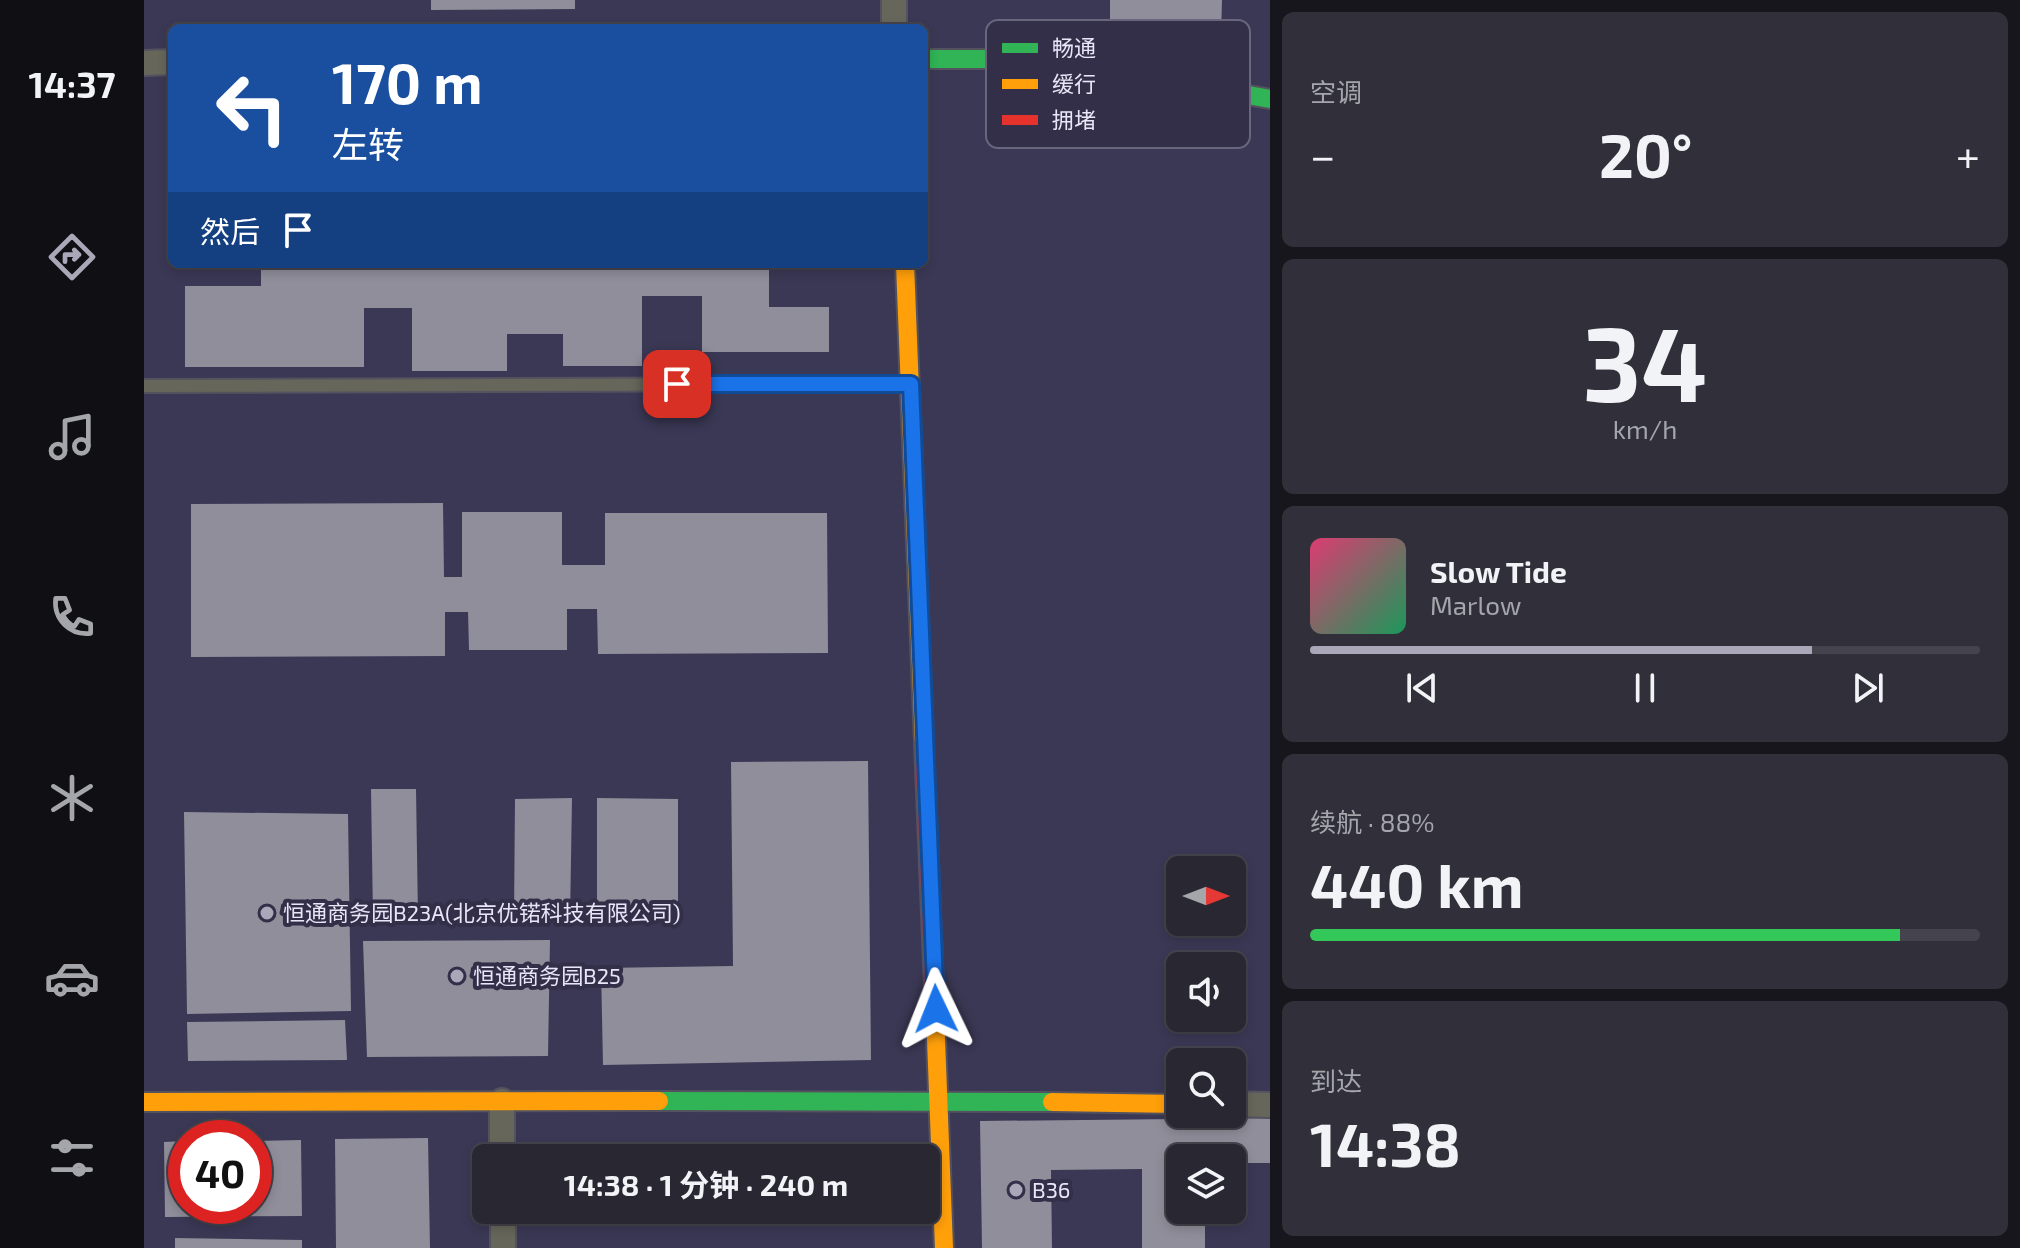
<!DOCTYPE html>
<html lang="zh">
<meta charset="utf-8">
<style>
body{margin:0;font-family:"Exo 2","Noto Sans SC",sans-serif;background:#31303a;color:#f1f3f6;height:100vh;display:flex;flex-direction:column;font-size:30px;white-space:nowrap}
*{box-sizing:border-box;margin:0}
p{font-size:26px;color:#a5a6ac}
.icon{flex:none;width:44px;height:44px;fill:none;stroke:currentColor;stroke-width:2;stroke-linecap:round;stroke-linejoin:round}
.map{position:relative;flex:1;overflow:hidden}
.drawer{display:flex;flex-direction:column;gap:12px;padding:12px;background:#17161c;width:750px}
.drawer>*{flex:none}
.guide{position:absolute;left:24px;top:24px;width:760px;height:244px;border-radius:12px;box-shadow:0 4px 12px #0003,0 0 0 2px #45444d;background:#1a4fa0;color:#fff;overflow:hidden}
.needle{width:52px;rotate:90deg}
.tools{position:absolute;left:1022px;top:856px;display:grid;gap:16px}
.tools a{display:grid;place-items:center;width:80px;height:80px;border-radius:12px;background:#292832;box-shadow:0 4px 12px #0003,0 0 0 2px #45444d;font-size:40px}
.speed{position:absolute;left:24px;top:1120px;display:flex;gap:16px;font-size:40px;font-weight:700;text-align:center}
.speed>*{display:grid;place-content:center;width:104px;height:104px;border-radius:50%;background:#292832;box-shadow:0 4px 12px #0003,0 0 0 2px #45444d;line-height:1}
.speed .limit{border:12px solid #d22;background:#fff;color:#111}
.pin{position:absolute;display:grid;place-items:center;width:68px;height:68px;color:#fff;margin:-34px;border-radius:16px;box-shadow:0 4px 12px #0006}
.me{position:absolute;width:88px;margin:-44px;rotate:358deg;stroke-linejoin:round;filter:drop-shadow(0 0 6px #0008)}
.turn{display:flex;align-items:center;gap:28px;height:168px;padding:0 32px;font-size:36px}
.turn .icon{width:104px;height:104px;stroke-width:2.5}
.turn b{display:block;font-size:56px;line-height:68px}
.then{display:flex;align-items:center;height:76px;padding:0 32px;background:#0003;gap:16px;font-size:30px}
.big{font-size:60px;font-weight:700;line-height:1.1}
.drawer .card{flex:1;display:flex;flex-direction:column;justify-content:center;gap:12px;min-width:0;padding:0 28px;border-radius:12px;background:#31303a}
.drawer .dial{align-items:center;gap:0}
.dial b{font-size:104px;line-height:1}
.song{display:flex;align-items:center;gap:24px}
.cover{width:96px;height:96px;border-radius:12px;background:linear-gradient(135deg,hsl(340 70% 55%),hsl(150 70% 35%))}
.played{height:8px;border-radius:4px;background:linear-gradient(90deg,#aaa8b8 75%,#45444d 75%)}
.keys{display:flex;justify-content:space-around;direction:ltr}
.heat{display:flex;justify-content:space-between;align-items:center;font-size:44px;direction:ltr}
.charge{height:12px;border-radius:6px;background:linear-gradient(90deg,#34c759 88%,#45444d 0)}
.trip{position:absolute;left:328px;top:1144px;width:468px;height:80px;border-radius:12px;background:#292832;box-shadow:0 4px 12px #0003,0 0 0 2px #45444d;font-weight:700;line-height:80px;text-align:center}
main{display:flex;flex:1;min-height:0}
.dock{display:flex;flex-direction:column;width:144px;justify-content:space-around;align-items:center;background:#101014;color:#a5a6ac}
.dock .icon{width:56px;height:56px}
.dock .selected{color:#aaa8b8}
.dock b{font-size:36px;color:#f1f3f6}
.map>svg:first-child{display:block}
.built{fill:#3b3855;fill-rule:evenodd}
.building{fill:#8f8e9a}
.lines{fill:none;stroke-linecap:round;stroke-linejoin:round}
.lane-casing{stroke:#54525f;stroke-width:16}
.street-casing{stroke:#54525f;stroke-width:28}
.fast-casing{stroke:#54525f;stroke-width:22}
.slow-casing{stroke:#54525f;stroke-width:22}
.jam-casing{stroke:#54525f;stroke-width:22}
.lane{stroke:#66665a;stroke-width:12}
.street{stroke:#66665a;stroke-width:24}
.fast{stroke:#30b455;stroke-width:18}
.slow{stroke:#ff9f0a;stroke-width:18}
.jam{stroke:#e5322d;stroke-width:18}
.route-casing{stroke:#114b97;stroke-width:20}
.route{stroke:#1a73e8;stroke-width:14}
.poi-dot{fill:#aaa8b8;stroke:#332f49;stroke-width:3}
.labels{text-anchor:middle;stroke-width:8;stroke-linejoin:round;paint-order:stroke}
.poi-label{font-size:22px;fill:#e8e6f7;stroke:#332f49;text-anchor:start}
.key{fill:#332f49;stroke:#69667d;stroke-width:2}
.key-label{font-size:22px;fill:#e8e6f7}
</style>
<main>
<nav class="dock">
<b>14:37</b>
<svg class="icon selected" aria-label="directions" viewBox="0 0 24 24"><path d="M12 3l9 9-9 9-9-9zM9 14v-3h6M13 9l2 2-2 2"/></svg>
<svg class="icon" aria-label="music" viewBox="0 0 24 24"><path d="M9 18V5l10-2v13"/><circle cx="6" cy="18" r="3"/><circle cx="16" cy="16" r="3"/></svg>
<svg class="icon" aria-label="phone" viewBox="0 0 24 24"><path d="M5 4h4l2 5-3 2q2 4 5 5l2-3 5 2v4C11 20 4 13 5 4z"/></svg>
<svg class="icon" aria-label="climate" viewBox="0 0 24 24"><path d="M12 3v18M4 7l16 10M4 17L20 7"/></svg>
<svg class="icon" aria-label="car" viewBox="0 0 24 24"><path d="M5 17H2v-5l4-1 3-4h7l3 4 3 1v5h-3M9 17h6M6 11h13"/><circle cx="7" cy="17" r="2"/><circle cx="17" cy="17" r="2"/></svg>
<svg class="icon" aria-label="filters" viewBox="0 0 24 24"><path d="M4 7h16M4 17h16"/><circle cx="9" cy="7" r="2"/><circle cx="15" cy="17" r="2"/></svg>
</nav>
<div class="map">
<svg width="1126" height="1248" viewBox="0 0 1126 1248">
<rect width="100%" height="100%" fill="#373543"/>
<!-- built -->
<path class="built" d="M0,0H1126V1248H0ZM28,28H780V264H28ZM1036,870H1088V922H1036ZM1036,966H1088V1018H1036ZM1036,1062H1088V1114H1036ZM42,1138H110V1206H42ZM342,1158H782V1210H342ZM1036,1158H1088V1210H1036Z"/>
<!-- building -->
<g class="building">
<polygon points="287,0 431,0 431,9 287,10"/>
<polygon points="966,0 1078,0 1077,38 966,38"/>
<polygon points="117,264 625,264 625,307 685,307 685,352 558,352 558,296 498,296 498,366 419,366 419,334 363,334 363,371 268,371 268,308 220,308 220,367 41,367 41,286 117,286"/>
<polygon points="299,503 300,577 318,577 318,512 418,512 418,565 461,565 461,513 683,513 684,653 454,654 453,609 423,609 423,650 325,650 324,612 301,612 301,656 47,657 47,504"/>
<polygon points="724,761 727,1060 459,1065 457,968 589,966 587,762"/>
<polygon points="227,789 272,789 274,918 229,918"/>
<polygon points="428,798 426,919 370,917 371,799"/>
<polygon points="453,798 534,799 534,922 453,917"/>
<polygon points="40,812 204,814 207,1011 43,1014"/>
<polygon points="406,940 404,1056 223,1057 219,941"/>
<polygon points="201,1020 203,1060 44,1061 43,1022"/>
<polygon points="1126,1118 1126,1163 1088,1163 1088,1158 1036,1158 1036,1210 1061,1210 1061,1248 998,1248 998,1169 907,1170 908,1248 838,1248 836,1121"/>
<polygon points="284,1138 286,1248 192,1248 191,1139"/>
<polygon points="157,1140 158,1216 21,1217 20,1142 42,1141 42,1206 110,1206 110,1141"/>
<polygon points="31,1238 158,1240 158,1248 31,1248"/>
</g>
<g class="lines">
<!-- lane casing -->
<g class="lane-casing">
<polyline id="lane" points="0,386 763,384"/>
</g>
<!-- street casing -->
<g class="street-casing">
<g id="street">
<polyline points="750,0 750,28"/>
<polyline points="0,63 28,62"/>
<polyline points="358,1101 358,1158"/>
<polyline points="1088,1104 1126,1105"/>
<polyline points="359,1210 359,1248"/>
</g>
</g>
<!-- fast casing -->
<g class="fast-casing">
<g id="fast">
<polyline points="780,59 900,59 1126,99"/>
<polyline points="515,1101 908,1102"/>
</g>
</g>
<!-- slow casing -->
<g class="slow-casing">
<g id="slow">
<polyline points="761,264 780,743"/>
<polyline points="790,987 800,1248"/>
<polyline points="0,1102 515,1101"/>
<polyline points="908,1102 1036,1104"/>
</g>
</g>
<!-- jam casing -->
<g class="jam-casing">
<polyline id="jam" points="780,743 790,987"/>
</g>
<!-- lane -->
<use href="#lane" class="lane"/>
<!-- street -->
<use href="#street" class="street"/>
<!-- fast -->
<use href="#fast" class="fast"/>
<!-- slow -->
<use href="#slow" class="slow"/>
<!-- jam -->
<use href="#jam" class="jam"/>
</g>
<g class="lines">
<!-- route casing -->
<g class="route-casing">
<polyline id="route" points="533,384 767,384 792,1009"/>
</g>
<!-- route -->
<use href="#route" class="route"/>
</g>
<!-- markers -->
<g class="poi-dot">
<circle cx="123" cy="913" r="8"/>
<circle cx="313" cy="976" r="8"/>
<circle cx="872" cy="1190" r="8"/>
</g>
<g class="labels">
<!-- poi labels -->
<g class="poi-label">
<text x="139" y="921">恒通商务园B23A(北京优锘科技有限公司)</text>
<text x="329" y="984">恒通商务园B25</text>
<text x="888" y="1198">B36</text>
</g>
</g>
<!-- legend -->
<rect x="842" y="20" width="264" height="128" rx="12" class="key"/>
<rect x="858" y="43" width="36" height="10" fill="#30b455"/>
<rect x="858" y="79" width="36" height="10" fill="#ff9f0a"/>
<rect x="858" y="115" width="36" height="10" fill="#e5322d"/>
<g class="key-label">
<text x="908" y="56">畅通</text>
<text x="908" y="92">缓行</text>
<text x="908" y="128">拥堵</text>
</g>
</svg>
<div class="tools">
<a><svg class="needle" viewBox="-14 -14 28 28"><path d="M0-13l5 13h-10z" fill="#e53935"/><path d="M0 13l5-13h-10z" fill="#a5a6ac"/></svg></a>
<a><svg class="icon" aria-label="sound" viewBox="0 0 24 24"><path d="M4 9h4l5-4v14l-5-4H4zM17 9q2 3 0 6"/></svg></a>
<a><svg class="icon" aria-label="search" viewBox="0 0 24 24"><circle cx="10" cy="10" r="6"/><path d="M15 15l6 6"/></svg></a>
<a><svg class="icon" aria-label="layers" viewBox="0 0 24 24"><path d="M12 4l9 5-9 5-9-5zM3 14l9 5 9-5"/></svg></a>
</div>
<div class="speed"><div class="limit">40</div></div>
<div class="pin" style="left:533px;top:384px;background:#d93025"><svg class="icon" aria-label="arrive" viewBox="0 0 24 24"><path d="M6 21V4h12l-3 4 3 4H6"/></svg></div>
<svg class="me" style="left:792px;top:1009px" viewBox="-20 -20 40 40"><path d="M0-17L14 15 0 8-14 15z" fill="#1a73e8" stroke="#fff" stroke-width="4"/></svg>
<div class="trip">14:38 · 1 分钟 · 240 m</div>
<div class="guide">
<div class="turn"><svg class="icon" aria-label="left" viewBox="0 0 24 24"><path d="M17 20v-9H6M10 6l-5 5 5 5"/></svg><div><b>170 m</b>左转</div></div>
<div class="then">然后<svg class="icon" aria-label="arrive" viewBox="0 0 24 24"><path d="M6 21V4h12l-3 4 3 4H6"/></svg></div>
</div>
</div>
<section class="drawer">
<div class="card"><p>空调</p>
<div class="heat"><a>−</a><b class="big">20°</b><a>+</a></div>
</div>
<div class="card dial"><b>34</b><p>km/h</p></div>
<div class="card">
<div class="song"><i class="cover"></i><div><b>Slow Tide</b><p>Marlow</p></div></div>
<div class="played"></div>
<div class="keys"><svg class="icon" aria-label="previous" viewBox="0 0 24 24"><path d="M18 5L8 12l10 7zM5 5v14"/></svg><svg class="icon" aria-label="pause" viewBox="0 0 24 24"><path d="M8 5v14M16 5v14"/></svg><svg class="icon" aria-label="next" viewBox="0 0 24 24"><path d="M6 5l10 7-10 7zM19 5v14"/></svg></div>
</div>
<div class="card"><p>续航 · 88%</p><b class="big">440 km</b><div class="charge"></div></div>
<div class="card"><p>到达</p><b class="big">14:38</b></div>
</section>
</main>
